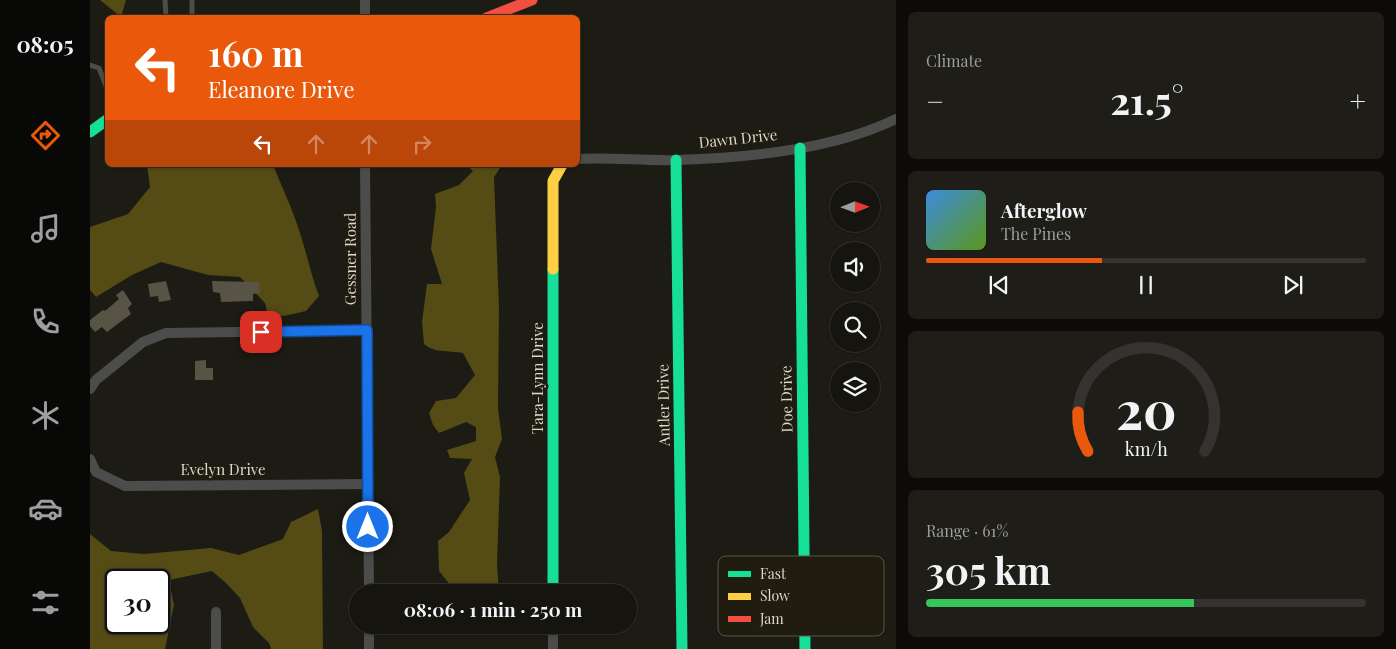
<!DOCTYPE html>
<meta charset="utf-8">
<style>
body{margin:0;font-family:"Playfair Display",serif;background:#1e1d18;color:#f1f3f6;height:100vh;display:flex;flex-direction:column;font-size:19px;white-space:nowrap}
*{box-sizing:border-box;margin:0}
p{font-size:16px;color:#9d9e9e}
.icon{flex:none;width:28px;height:28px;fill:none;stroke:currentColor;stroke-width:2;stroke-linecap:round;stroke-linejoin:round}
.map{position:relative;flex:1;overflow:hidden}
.sheet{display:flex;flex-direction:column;gap:12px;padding:12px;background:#0c0b08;width:500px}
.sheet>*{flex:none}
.hud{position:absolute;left:15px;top:15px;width:475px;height:152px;border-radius:8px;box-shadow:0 1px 4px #0004,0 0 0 1px #34332f;background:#ea580c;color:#fff;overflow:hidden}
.needle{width:32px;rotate:89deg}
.fabs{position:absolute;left:740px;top:182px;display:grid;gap:10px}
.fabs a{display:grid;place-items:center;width:50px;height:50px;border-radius:50%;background:#15140f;box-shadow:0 1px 4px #0004,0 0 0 1px #34332f;font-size:25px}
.speed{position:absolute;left:15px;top:569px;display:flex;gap:10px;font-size:25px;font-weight:700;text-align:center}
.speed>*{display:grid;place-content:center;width:65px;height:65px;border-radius:50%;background:#15140f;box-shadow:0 1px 4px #0004,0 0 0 1px #34332f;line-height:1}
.speed .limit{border:2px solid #111;border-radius:8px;background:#fff;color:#111}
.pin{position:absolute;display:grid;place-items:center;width:42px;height:42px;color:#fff;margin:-21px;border-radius:10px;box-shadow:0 2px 8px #0006}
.me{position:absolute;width:55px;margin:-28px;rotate:0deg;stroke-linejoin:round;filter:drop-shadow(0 0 4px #0008)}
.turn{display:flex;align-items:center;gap:18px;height:105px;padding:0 20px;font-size:22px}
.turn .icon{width:65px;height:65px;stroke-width:2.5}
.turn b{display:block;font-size:35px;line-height:42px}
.lanes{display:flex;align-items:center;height:48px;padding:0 20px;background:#0003;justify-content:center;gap:25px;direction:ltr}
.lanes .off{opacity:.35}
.big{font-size:38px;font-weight:700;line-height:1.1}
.sheet .card{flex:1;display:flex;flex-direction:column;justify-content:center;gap:8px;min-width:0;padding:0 18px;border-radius:8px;background:#1e1d18}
.sheet .dial{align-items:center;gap:0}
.dial svg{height:130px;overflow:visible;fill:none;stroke:#34332f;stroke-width:7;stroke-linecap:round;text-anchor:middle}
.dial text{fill:#f1f3f6;stroke:none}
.song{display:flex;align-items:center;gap:15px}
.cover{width:60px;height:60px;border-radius:8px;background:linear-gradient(135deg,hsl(210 70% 55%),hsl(90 70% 35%))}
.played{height:5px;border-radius:2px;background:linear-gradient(90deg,#ea580c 40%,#34332f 40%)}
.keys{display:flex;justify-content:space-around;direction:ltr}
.heat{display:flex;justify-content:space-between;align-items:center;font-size:28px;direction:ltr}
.charge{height:8px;border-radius:4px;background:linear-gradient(90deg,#34c759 61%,#34332f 0)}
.trip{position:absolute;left:259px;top:584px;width:288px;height:50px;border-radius:25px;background:#15140f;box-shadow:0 1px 4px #0004,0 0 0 1px #34332f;font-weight:700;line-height:50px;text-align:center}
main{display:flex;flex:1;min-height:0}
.menu{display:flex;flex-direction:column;width:90px;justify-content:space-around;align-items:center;background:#080806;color:#9d9e9e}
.menu .icon{width:35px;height:35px}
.menu .on{color:#ea580c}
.menu b{font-size:22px;color:#f1f3f6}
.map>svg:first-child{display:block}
.forest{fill:#554b15;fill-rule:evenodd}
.building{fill:#575446}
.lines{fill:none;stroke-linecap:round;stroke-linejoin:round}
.lane{stroke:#4c4c4a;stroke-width:5}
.street{stroke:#4c4c4a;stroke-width:10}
.fast{stroke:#16e098;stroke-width:11}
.slow{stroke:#ffcf43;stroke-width:11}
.jam{stroke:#f24e42;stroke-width:11}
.route-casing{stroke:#114b97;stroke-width:12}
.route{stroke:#1a73e8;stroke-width:9}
.labels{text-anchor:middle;stroke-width:5;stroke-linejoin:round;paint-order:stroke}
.street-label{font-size:15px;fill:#dad8cf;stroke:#201d10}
.key{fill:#201d10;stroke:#585549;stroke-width:1}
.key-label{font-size:14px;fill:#dad8cf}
</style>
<main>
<nav class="menu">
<b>08:05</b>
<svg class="icon on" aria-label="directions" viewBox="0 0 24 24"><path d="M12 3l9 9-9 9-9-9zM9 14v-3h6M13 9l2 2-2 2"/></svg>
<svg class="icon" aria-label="music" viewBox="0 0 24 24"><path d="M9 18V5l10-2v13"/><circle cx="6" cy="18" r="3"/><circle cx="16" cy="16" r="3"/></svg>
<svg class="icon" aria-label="phone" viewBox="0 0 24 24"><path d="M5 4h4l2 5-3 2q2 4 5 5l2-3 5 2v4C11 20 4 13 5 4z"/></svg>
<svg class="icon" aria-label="climate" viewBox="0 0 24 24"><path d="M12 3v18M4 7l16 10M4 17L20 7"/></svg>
<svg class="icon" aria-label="car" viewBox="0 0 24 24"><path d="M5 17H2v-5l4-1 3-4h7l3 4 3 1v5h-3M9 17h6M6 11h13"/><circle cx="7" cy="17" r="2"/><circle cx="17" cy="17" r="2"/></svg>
<svg class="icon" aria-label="filters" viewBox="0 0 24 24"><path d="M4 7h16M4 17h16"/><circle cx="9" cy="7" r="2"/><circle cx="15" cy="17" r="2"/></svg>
</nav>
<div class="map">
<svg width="806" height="649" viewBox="0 0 806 649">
<rect width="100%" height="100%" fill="#1c1b14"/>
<!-- forest -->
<g class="forest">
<polygon points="10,0 36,0 31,17"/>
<path d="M57,165H183C192,187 203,210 210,233C217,254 221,275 229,296L216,311L194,316L178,315L175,303L150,277L118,275L71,262L42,275L6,297L0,290V227L38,214L60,187Z"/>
<path d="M376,165H412L404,177L409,308L408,408L412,439L405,457L410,477L407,565L409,592H366L349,571L348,541L359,532L380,500L374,473L382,459L360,458L357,450L386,441V427L376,422L349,433L343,425L339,413L346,401L366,398L385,375L373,353C357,350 347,354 334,344L332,322L337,284H352L341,249L346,207L345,194L369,185L383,171Z"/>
<path d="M228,509L232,531L233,649H181L179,643L163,627L150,598L136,583L122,571L79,580L84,605L75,649H0V534L21,551L54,554L121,548L149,555L193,539L201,522ZM26,580H69V622H26Z"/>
</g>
<!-- building -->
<g class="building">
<polygon points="76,281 81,300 69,302 68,296 60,297 58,284"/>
<polygon points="122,281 169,282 170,293 163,294 163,301 131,302 130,293 123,292"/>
<polygon points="33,290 42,304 38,308 41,314 17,332 12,327 5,332 0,326 0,320 13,310 15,311 29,299 26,295"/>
<polygon points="116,360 116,368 123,368 123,380 105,380 105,361"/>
</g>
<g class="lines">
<!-- lane -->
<g class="lane">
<polyline points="75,0 76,18"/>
<polyline points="102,0 102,18"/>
<polyline points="0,65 9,68 18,91"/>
</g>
<!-- street -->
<g class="street">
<polyline points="275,0 275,18"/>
<path d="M488,159C520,157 554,161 587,160C657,158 743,150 806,119"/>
<polyline points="275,165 279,592"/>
<polyline points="0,389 6,380 53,342 76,333 277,330"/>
<polyline points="0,459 6,472 35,486 278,484"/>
<polyline points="126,612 126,649"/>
<polyline points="279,625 279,649"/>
<polyline points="463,625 463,649"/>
</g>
<!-- fast -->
<g class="fast">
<polyline points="0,132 18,119"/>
<polyline points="710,148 715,649"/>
<polyline points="586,160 592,649"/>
<polyline points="463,269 463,592"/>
</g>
<!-- slow -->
<polyline class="slow" points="463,269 463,181 472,165"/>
<!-- jam -->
<polyline class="jam" points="396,18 442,0"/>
</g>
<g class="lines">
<!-- route casing -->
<g class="route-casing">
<polyline id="route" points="171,332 277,330 278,527"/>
</g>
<!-- route -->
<use href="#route" class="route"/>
</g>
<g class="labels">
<!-- street labels -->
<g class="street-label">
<text transform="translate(648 139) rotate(-6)" y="5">Dawn Drive</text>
<text transform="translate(261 259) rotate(-90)" y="5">Gessner Road</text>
<text transform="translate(448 378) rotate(-90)" y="5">Tara-Lynn Drive</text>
<text transform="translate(697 399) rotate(-91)" y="5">Doe Drive</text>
<text transform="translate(574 405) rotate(-91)" y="5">Antler Drive</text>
<text x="133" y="475">Evelyn Drive</text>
</g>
</g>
<!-- legend -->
<rect x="628" y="556" width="166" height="80" rx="8" class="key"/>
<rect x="638" y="571" width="23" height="6" fill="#16e098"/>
<rect x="638" y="593" width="23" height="7" fill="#ffcf43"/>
<rect x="638" y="616" width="23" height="6" fill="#f24e42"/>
<g class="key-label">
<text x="670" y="579">Fast</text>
<text x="670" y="601">Slow</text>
<text x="670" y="624">Jam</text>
</g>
</svg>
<div class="fabs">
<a><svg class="needle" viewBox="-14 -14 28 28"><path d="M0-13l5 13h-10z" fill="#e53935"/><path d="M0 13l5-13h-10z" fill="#9d9e9e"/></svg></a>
<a><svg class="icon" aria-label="sound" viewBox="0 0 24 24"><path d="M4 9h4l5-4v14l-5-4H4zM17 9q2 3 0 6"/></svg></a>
<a><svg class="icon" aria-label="search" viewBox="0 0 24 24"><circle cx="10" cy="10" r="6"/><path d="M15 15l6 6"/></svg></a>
<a><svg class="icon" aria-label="layers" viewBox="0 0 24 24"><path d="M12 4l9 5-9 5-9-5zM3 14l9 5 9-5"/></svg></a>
</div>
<div class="speed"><div class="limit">30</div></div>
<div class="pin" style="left:171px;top:332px;background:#d93025"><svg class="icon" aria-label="arrive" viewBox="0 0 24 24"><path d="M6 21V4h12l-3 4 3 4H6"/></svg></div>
<svg class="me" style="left:278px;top:527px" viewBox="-20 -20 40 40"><circle r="17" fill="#1a73e8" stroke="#fff" stroke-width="3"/><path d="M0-11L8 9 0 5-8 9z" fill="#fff"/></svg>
<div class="trip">08:06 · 1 min · 250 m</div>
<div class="hud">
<div class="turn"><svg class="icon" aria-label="left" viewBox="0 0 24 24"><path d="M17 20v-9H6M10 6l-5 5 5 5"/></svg><div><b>160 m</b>Eleanore Drive</div></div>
<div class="lanes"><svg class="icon" aria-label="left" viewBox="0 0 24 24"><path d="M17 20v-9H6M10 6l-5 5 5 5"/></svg><svg class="icon off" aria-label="ahead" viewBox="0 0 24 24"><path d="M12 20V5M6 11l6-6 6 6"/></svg><svg class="icon off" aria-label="ahead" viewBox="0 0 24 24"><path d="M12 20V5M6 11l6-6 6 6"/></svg><svg class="icon off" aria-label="right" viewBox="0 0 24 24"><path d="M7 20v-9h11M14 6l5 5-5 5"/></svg></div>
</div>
</div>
<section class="sheet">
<div class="card"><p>Climate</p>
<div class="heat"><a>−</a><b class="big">21.5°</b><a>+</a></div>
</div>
<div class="card">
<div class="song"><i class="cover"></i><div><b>Afterglow</b><p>The Pines</p></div></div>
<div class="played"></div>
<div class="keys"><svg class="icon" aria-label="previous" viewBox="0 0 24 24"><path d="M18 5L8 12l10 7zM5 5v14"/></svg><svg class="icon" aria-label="pause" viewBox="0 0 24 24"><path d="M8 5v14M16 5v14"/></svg><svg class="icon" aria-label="next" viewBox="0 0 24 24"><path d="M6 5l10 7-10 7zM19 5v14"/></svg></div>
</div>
<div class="card dial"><svg viewBox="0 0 100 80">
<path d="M14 69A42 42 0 1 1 86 69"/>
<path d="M14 69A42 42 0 0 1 8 45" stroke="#ea580c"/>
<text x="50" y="56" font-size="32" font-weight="700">20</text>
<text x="50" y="72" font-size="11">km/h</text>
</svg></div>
<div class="card"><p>Range · 61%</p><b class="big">305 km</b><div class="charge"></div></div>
</section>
</main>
